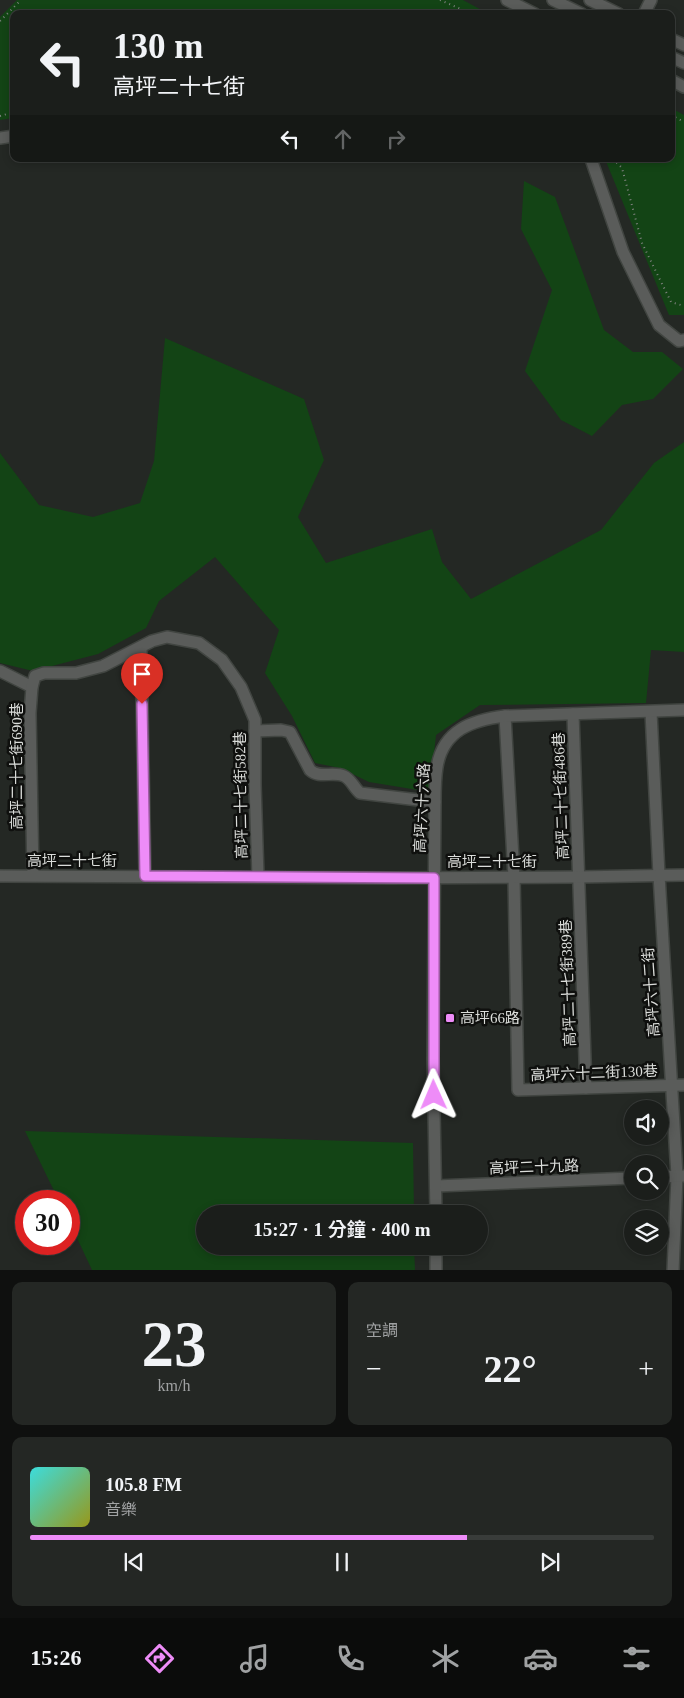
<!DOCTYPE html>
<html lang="zh-TW">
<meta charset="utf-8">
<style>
body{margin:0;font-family:"Times New Roman","Noto Sans TC",serif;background:#242724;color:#f1f3f6;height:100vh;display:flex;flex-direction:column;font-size:19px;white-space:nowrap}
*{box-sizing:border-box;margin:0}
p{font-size:16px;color:#a0a2a3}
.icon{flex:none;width:28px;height:28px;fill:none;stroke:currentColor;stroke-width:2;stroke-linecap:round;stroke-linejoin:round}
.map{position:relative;height:1270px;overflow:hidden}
.drawer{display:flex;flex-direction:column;gap:12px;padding:12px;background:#0f100f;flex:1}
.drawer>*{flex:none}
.hud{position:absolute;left:10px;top:10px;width:665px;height:152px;border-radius:10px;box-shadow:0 2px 8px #0003,0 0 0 1px #393c3a;background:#1b1e1b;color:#f1f3f6;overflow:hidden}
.tools{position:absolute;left:624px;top:1100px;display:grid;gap:10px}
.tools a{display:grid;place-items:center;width:45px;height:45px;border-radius:50%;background:#1b1e1b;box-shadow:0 2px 8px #0003,0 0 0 1px #393c3a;font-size:25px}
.speed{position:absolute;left:15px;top:1190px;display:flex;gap:10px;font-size:25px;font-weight:700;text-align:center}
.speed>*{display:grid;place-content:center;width:65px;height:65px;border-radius:50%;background:#1b1e1b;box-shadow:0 2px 8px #0003,0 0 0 1px #393c3a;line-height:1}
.speed .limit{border:8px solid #d22;background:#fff;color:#111}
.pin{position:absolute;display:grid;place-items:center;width:42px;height:42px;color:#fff;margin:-51px -21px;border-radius:50% 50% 50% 0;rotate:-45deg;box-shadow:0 0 5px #0007}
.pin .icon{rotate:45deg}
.me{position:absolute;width:55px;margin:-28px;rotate:359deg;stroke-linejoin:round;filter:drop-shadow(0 0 4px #0008)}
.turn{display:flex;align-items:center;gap:18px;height:105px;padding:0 20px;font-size:22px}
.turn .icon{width:65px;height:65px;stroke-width:2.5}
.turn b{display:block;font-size:35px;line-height:42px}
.lanes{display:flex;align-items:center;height:48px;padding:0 20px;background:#0003;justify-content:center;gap:25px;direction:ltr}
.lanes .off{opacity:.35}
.big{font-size:38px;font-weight:600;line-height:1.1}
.drawer .widget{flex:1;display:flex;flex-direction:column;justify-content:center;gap:8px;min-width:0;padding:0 18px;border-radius:10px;background:#242724}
.drawer .dial{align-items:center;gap:0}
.dial b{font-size:65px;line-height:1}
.song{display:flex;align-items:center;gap:15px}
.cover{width:60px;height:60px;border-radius:8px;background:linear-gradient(135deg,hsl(180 70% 55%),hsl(60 70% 35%))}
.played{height:5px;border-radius:2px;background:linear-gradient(90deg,#ee8cf8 70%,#393c3a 70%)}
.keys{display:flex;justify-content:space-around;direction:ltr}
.heat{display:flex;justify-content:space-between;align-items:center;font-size:28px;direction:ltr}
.drawer .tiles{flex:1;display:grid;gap:12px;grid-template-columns:1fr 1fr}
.widget:last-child{grid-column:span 2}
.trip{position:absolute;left:196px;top:1205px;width:292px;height:50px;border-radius:25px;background:#1b1e1b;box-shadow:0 2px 8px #0003,0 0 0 1px #393c3a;font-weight:600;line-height:50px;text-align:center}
.menu{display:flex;height:80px;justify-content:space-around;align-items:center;background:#0b0c0b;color:#a0a2a3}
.menu .icon{width:35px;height:35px}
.menu .selected{color:#ee8cf8}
.menu b{font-size:22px;color:#f1f3f6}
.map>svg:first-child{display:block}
.green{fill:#134415}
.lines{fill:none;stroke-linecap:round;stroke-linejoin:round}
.minor-casing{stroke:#414541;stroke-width:14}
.path{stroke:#808380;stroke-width:2;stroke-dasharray:1 4;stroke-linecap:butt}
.minor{stroke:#5a5c5a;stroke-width:11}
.route-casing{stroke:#9b5ba1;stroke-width:12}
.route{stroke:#ee8cf8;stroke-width:9}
.poi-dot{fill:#ee8cf8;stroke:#0f100e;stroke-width:2}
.labels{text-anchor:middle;stroke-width:5;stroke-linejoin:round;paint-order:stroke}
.street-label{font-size:15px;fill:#dbddda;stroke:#0f100e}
.poi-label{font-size:15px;fill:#dbddda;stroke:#0f100e;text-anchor:start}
</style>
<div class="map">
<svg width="684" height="1271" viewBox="0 0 684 1271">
<rect width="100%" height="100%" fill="#242824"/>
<!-- green -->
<g class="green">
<polygon points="17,0 463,0 489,14 14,14 14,118 0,120 0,17"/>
<polygon points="671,108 684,115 684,315 669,315 605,159 671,159"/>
<polygon points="524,181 555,197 604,330 633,352 662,352 683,369 653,399 622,405 592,436 561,420 525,371 552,290 521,229"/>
<polygon points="165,338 304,399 324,460 298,517 326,563 432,529 442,562 471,599 601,530 654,463 684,442 684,652 651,650 646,703 480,705 436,735 430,792 369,782 340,768 315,763 292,716 265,673 279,630 215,557 159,601 146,628 98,654 33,671 0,663 0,453 39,505 93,517 140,503 154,461"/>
<polygon points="25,1131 413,1143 414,1214 205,1214 205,1246 414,1246 415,1270 92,1270 69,1221 69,1201 59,1201"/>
</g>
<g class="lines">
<!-- minor casing -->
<g class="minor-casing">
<g id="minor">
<polyline points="507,0 535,14"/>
<polyline points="553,0 582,14"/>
<polyline points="590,0 619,14"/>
<polyline points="644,14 651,0"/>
<polyline points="671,39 684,45"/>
<polyline points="671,57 684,63"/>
<polyline points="671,80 684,87"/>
<polyline points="0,138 14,136"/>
<polyline points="591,159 623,252 659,325 679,341 684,340"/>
<polyline points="141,647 145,876"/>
<polyline points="0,671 32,687"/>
<polyline points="651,712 659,875 677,1176 673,1271"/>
<polyline points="573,714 586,1088"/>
<polyline points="505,716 514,877 518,1090 684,1085"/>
<path d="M255,731L281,730L290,732L310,770C319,779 333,771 344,776C351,779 354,788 360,793L435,802"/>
<polyline points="33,875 30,713 32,687 35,676 44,673 76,673 103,666 152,641 167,637 199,643 222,660 241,687 255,720 255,784 258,877"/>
<polyline points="0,876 392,878 579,877 684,875"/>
<polyline points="660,1177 684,1176"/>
<polyline points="436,1186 632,1178"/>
<path d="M436,1214L433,1059L435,802C435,791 435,779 437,767C443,730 472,720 505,716L684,710"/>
<polyline points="436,1246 436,1271"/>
</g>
</g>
<!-- path -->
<g class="path">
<polyline points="440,0 472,14"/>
<polyline points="0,21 21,0"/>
<polyline points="671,115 684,122"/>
<polyline points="0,116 14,112"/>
<polyline points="613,159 622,168 642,243 671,302 684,306"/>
</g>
<!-- minor -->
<use href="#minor" class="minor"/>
</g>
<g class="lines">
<!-- route casing -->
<g class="route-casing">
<polyline id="route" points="142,704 145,876 434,878 434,1095"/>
</g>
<!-- route -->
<use href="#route" class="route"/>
</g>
<!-- markers -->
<rect class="poi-dot" x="445" y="1013" width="10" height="10" rx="2.5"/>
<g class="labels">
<!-- street labels -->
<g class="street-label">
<text transform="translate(17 766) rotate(-90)" y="5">高坪二十七街690巷</text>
<text transform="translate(241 795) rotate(-91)" y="5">高坪二十七街582巷</text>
<text transform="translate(561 796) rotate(-92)" y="5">高坪二十七街486巷</text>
<text transform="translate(422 808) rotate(-87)" y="5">高坪六十六路</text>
<text x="72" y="866">高坪二十七街</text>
<text x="492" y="867">高坪二十七街</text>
<text transform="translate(568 983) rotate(-92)" y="5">高坪二十七街389巷</text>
<text transform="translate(651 992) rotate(-94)" y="5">高坪六十二街</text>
<text transform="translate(594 1073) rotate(-2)" y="5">高坪六十二街130巷</text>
<text transform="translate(534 1167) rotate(-2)" y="5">高坪二十九路</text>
</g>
<!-- poi labels -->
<g class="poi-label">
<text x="460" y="1023">高坪66路</text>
</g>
</g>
</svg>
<div class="tools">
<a><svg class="icon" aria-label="sound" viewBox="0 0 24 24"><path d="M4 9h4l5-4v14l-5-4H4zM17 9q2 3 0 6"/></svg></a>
<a><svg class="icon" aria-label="search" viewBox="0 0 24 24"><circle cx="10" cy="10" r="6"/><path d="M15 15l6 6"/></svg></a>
<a><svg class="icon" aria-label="layers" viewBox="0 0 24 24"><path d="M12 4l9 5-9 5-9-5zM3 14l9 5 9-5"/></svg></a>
</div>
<div class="speed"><div class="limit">30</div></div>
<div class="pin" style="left:142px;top:704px;background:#d93025"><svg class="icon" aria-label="arrive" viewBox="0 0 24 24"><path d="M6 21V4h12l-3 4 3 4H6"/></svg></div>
<svg class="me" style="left:434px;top:1095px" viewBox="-20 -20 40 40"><path d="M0-17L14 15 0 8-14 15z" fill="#ee8cf8" stroke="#fff" stroke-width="4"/></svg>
<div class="trip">15:27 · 1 分鐘 · 400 m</div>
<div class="hud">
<div class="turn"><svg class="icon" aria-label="left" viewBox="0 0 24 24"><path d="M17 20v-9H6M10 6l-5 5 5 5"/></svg><div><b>130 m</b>高坪二十七街</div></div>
<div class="lanes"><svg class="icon" aria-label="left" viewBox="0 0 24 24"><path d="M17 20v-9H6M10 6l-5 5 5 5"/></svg><svg class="icon off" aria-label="ahead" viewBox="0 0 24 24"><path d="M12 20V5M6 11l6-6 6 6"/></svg><svg class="icon off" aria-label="right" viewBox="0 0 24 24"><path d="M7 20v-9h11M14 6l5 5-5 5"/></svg></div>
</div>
</div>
<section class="drawer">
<div class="tiles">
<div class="widget dial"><b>23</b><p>km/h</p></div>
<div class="widget"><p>空調</p>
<div class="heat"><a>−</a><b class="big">22°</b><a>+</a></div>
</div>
<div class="widget">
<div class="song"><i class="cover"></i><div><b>105.8 FM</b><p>音樂</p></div></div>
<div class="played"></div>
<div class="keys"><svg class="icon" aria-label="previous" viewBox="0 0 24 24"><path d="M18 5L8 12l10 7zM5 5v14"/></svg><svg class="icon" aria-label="pause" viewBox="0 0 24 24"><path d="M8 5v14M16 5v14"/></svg><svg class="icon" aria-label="next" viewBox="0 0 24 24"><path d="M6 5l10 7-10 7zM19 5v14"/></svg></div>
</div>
</div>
</section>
<nav class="menu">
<b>15:26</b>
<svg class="icon selected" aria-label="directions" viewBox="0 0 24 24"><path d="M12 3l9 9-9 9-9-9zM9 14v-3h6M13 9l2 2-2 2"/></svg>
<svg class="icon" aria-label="music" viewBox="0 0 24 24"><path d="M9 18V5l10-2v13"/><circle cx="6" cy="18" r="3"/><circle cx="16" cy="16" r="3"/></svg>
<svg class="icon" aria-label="phone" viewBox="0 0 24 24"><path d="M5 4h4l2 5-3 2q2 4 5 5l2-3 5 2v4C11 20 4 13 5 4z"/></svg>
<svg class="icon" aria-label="climate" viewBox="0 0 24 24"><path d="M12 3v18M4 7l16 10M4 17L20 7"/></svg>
<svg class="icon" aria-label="car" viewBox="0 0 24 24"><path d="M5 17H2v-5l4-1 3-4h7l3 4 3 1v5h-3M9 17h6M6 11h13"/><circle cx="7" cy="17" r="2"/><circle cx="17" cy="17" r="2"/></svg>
<svg class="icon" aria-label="filters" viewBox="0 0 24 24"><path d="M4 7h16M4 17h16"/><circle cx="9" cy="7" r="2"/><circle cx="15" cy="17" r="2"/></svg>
</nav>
